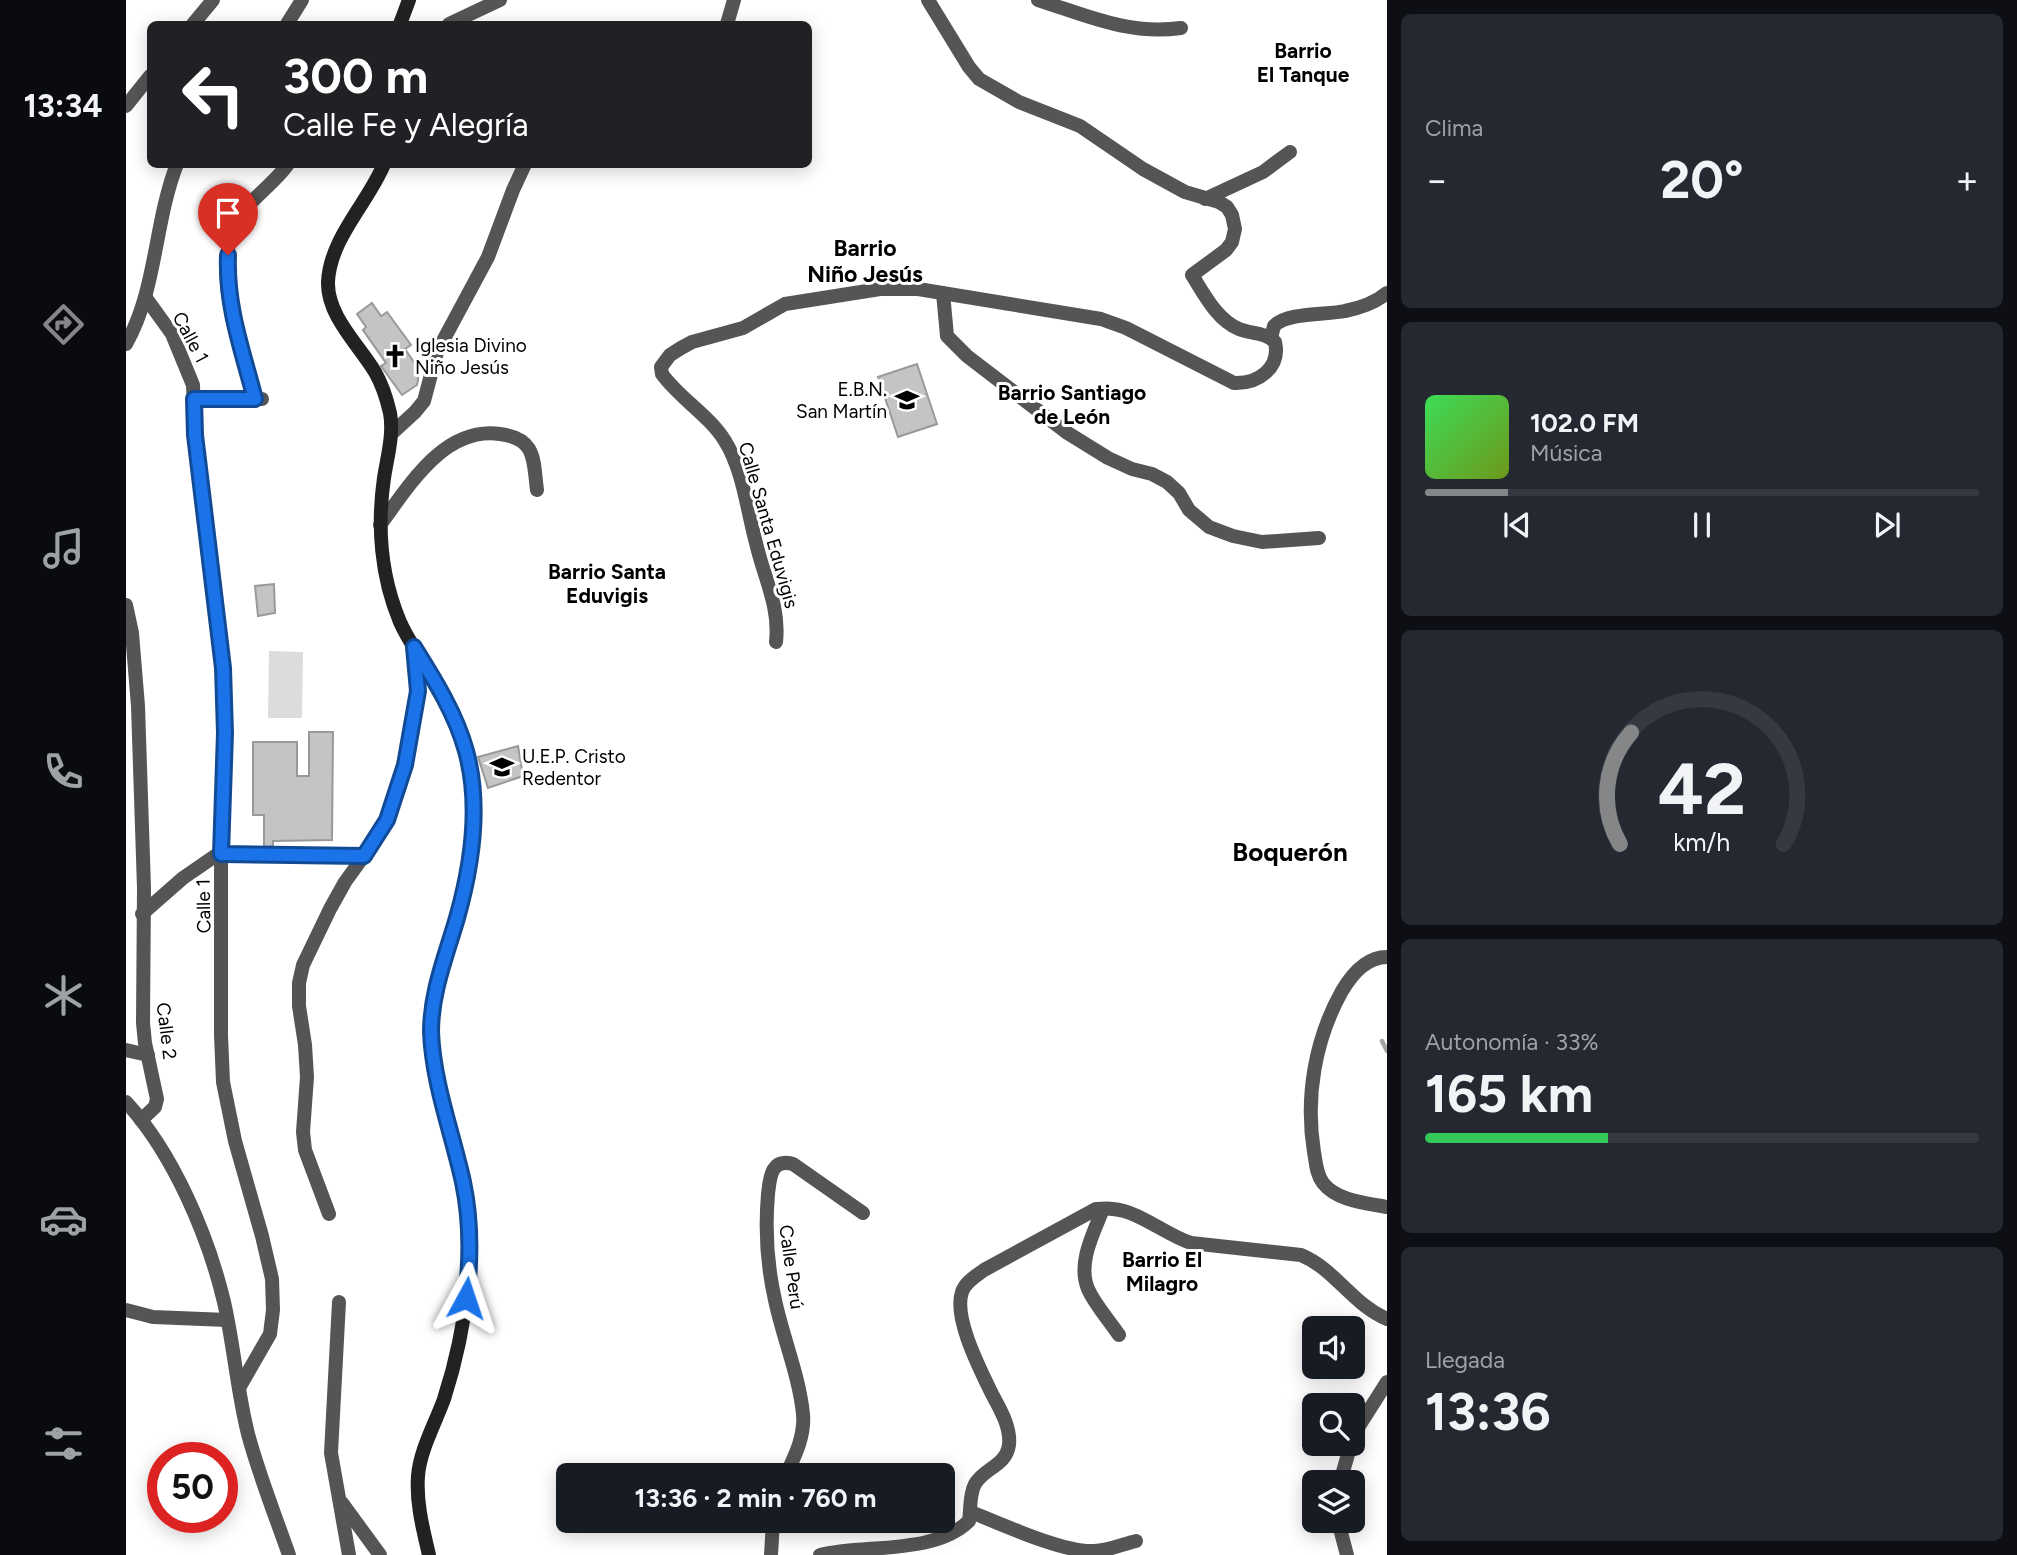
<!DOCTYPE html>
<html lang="es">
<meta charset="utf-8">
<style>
body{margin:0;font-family:Figtree,sans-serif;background:#242831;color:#f1f3f6;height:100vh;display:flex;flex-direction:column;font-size:26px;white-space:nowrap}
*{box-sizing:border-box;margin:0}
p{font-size:23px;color:#9ea1a6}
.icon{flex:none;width:38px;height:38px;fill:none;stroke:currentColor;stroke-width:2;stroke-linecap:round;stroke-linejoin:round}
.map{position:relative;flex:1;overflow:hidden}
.sheet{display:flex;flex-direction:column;gap:14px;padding:14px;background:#0d0f14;width:630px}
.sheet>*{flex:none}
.top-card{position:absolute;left:21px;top:21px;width:665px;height:147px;border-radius:10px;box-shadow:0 4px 18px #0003;background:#202124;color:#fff;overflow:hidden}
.controls{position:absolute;left:1176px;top:1316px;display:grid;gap:14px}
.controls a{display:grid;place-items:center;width:63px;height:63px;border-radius:10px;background:#171b24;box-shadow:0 4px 18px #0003;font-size:35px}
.speed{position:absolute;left:21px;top:1442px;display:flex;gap:14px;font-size:35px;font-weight:700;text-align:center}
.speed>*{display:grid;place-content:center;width:91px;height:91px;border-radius:50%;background:#171b24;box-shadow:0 4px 18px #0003;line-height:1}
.speed .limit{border:10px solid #d22;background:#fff;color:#111}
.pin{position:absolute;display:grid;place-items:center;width:60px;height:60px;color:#fff;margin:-72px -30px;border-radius:50% 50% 50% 0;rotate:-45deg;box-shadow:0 0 7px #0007}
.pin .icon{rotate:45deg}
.me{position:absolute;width:77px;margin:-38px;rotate:5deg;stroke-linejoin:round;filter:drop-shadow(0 0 5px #0008)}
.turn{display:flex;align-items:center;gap:24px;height:147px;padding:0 21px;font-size:32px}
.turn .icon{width:91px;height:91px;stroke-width:2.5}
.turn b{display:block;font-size:49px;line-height:60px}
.big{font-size:52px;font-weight:700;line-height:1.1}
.sheet .card{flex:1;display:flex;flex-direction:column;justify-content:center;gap:10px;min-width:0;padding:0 24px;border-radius:10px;background:#242831}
.sheet .dial{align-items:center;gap:0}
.dial svg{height:182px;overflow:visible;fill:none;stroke:#363941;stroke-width:7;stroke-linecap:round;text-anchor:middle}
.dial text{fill:#f1f3f6;stroke:none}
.song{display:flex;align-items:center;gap:21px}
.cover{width:84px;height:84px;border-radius:10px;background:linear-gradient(135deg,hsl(130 70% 55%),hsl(80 70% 35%))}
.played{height:7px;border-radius:4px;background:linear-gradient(90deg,#858687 15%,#363941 15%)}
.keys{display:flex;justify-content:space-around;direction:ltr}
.heat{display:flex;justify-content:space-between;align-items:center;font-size:38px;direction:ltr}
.charge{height:10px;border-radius:5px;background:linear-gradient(90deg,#34c759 33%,#363941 0)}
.trip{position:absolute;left:430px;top:1463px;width:399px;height:70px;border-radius:10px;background:#171b24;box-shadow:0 4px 18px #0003;font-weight:700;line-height:70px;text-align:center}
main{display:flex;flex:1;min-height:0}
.tabs{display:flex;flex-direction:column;width:126px;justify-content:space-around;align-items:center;background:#090b0e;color:#9ea1a6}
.tabs .icon{width:49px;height:49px}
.tabs .active{color:#858687}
.tabs b{font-size:32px;color:#f1f3f6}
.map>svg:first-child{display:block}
.green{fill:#dcdcdc}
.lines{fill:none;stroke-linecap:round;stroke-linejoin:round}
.stream{stroke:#a3a3a3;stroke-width:4.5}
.building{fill:#c4c4c4;stroke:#999;stroke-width:2}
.minor{stroke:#555;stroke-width:14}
.tertiary{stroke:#555;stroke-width:14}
.secondary{stroke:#222;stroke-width:14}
.route-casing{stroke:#114b97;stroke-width:18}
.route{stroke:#1a73e8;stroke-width:12}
.labels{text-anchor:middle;stroke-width:6;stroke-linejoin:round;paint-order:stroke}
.street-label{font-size:19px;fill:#000;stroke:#fff}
.poi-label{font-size:19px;fill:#000;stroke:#fff;text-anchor:start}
.neighbourhood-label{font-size:21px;font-weight:bold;fill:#000;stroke:#fff}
.quarter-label{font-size:23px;font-weight:bold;fill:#000;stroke:#fff}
.district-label{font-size:26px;font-weight:bold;fill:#000;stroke:#fff}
</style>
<main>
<nav class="tabs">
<b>13:34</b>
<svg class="icon active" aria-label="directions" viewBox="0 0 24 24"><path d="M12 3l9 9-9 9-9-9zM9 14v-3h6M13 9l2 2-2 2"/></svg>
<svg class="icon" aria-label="music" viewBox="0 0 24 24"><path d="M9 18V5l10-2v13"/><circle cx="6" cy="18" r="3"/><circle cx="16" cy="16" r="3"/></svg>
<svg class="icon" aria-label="phone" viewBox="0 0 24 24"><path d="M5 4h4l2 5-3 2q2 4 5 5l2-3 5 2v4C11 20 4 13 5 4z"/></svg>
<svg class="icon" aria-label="climate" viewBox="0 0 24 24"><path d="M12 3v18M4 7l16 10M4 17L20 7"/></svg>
<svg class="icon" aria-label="car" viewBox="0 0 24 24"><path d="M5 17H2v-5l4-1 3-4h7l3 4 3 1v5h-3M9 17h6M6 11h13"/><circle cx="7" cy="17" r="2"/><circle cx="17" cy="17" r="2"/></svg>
<svg class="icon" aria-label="filters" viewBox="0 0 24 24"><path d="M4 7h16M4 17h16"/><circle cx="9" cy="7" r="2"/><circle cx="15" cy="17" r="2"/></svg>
</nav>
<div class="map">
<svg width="1261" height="1555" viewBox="0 0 1261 1555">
<rect width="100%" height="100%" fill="#fff"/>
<!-- green -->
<polygon class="green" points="143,651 177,652 176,718 142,718"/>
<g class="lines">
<!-- stream -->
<polyline class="stream" points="1256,1041 1261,1051"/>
</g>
<!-- building -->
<g class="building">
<polygon points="246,303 255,316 261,312 285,345 279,349 292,368 292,380 291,385 276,395 255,366 260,363 237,330 240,327 231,314"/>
<polygon points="791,364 811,424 772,437 752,377"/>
<polygon points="148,584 149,613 132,616 129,586"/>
<polygon points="183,732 207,732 206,840 147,841 147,846 138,847 138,815 127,815 127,742 171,742 171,776 183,776"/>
<polygon points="392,746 397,776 362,788 352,757"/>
</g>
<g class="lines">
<!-- minor -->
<g class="minor">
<path d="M912,0C962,16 1002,35 1055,28"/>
<polyline points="67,24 87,0"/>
<polyline points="161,24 176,0"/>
<polyline points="323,24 374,0"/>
<polyline points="601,24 608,0"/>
<polyline points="0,106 24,76"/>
<polyline points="1079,199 1137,172 1164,152"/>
<polyline points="817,293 821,336 841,356 940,432 982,458 1006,469 1026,474 1041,482 1053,493 1063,510 1083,527 1107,536 1136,542 1193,538"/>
<polyline points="20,298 46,334 67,385 69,435 97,668 99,733 95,854 95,1035 97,1082 109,1141 136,1236 146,1279 147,1310 144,1334 113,1388"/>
<path d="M1145,338L1148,326C1161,312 1200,315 1219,311C1235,308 1249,303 1261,293"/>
<path d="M0,344C31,289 28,223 51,164"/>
<polyline points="68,399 136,399"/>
<path d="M129,399C115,344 84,276 111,220C121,202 149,183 162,164"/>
<polyline points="265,434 289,412 298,401 311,352 362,257 387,190 399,164"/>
<path d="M254,525C283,486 318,426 374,434C411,439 407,460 411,490"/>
<polyline points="0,605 6,633 12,706 18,888 17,1023 19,1043 31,1099 29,1107 15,1120"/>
<path d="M650,642C654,606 638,578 630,543C621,510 617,470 599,441C583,415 554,399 536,374L535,367L544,355L555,348L566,342L617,328L659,304L754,289H792L975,319L1000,328L1108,383C1132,384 1155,368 1149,342C1139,332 1125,334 1113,329C1091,320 1078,294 1066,275L1100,250L1106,242L1109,229L1106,215L1101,207L1093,202L1059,192L1017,169L954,126L893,102L853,79L843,67L802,0"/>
<polyline points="16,914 57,878 89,856 238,856"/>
<polyline points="0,1050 22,1055"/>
<path d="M0,1102C47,1153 82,1235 98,1302C108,1346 111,1390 122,1434C133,1475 149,1515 163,1555"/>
<path d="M977,1209C968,1232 951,1263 962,1289C969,1305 983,1320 993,1335"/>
<polyline points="203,1214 179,1150 177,1132 181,1077 179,1045 173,1006 173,983 177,965 204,909 219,882 253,835 269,799 279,765 292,691 288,647"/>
<polyline points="213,1302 205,1453 223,1555"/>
<polyline points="0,1310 27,1317 101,1320"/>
<path d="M660,1475C669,1456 679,1436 677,1414C673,1375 657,1338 649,1300C641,1265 639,1229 642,1194C644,1177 645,1158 667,1164L737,1213"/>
<polyline points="216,1503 254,1555"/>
<path d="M845,1512C875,1524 938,1553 968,1551C982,1551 997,1544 1010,1541"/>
<polyline points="645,1555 647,1521"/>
<path d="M694,1555C739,1544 808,1555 843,1521C845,1509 843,1495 849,1484C858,1468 880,1466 883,1445C885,1427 874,1409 866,1394C855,1371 827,1318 836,1292C839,1282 850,1276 858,1270L970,1209C975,1209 981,1208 987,1209C1013,1211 1040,1235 1065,1243L1175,1255C1209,1269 1227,1305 1261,1319"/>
</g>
<!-- tertiary -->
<g class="tertiary">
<path d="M1261,957C1240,957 1226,974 1216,991C1189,1039 1179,1097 1188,1152C1190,1162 1190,1174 1197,1183C1211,1201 1240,1203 1261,1207"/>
<polyline points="1227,1440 1233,1426 1261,1382"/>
<polyline points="1214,1482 1225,1444"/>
<polyline points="1212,1521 1221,1555"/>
</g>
<!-- secondary -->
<g class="secondary">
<polyline points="274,24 283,0"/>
<path d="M258,164C242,203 204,238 202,282C201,316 233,345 249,372C256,384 261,400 264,413C268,434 261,458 258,478C251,526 255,577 274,622C281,638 291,652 300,667C323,704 342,744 346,789C351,836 341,888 326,933C316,966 304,998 305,1033C307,1084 327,1133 337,1183C344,1217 345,1251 342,1285C338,1324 330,1362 318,1399C309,1424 294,1450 292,1476C290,1503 297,1529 303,1555"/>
</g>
</g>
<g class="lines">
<!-- route casing -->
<g class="route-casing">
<path id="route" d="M102,255C100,307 116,349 129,399H68L69,435L97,668L99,733L95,854L238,856L261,820L279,765L292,691L288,647C308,679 330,714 340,751C355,805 346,865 331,918C320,956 305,992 305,1032C307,1083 326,1132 337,1182C345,1220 345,1259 340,1298"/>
</g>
<!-- route -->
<use href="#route" class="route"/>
</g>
<!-- icons -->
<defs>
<g id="church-bare" transform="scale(1.89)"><path d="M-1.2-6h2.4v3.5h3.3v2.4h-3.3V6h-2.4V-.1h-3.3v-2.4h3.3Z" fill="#000" stroke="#fff" stroke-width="2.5" paint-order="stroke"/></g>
<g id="school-bare" transform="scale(1.89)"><path d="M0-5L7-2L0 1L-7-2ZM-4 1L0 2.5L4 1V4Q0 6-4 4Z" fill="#000" stroke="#fff" stroke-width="2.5" paint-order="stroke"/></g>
</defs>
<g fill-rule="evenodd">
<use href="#church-bare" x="269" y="356"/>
<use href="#school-bare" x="781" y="400"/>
<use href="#school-bare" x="376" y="767"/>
</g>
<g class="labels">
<!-- street labels -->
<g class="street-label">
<text transform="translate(65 337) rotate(62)" y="7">Calle 1</text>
<text transform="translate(643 525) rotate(74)" y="7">Calle Santa Eduvigis</text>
<text transform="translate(77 906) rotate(-91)" y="7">Calle 1</text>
<text transform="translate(41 1031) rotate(83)" y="7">Calle 2</text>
<text transform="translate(666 1267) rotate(82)" y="7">Calle Perú</text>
</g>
<!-- poi labels -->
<g class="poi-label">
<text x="289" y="352">Iglesia Divino<tspan x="289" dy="22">Niño Jesús</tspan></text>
<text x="761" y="396" text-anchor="end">E.B.N.<tspan x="761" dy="22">San Martín</tspan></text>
<text x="396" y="763">U.E.P. Cristo<tspan x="396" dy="22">Redentor</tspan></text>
</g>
<!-- neighbourhood labels -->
<g class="neighbourhood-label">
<text x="1177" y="58">Barrio<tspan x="1177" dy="24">El Tanque</tspan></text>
<text x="946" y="400">Barrio Santiago<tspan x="946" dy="24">de León</tspan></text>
<text x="481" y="579">Barrio Santa<tspan x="481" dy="24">Eduvigis</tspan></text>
<text x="1036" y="1267">Barrio El<tspan x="1036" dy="24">Milagro</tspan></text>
</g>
<!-- quarter labels -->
<g class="quarter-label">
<text x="739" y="256">Barrio<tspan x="739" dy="26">Niño Jesús</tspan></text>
</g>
<!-- district labels -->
<g class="district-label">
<text x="1164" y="861">Boquerón</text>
</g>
</g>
</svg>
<div class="controls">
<a><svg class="icon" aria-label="sound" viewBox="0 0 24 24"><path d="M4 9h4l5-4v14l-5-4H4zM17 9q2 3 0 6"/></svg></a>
<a><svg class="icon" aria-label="search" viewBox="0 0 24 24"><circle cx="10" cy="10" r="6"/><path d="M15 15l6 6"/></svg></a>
<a><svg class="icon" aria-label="layers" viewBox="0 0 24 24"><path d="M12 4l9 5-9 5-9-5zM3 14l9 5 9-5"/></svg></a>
</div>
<div class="speed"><div class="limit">50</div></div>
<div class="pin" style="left:102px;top:255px;background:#d93025"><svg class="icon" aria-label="arrive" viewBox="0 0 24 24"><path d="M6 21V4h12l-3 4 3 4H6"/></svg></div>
<svg class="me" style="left:340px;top:1298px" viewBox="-20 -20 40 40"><path d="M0-17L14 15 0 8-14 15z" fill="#1a73e8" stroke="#fff" stroke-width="4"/></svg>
<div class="trip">13:36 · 2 min · 760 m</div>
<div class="top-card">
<div class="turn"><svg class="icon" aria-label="left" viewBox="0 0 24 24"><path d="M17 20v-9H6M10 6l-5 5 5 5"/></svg><div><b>300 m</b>Calle Fe y Alegría</div></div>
</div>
</div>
<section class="sheet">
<div class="card"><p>Clima</p>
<div class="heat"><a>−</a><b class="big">20°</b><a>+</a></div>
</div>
<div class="card">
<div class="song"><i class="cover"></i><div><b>102.0 FM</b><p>Música</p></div></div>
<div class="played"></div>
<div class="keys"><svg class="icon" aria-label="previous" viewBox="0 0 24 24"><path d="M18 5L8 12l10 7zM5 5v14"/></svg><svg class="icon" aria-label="pause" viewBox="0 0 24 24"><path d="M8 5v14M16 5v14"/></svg><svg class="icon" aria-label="next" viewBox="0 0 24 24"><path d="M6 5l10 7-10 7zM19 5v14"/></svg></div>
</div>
<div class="card dial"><svg viewBox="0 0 100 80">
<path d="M14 69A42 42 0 1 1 86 69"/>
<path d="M14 69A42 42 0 0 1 19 20" stroke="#858687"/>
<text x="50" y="56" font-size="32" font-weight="700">42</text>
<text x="50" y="72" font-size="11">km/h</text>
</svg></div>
<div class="card"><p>Autonomía · 33%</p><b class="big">165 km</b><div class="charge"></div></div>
<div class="card"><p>Llegada</p><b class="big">13:36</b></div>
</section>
</main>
